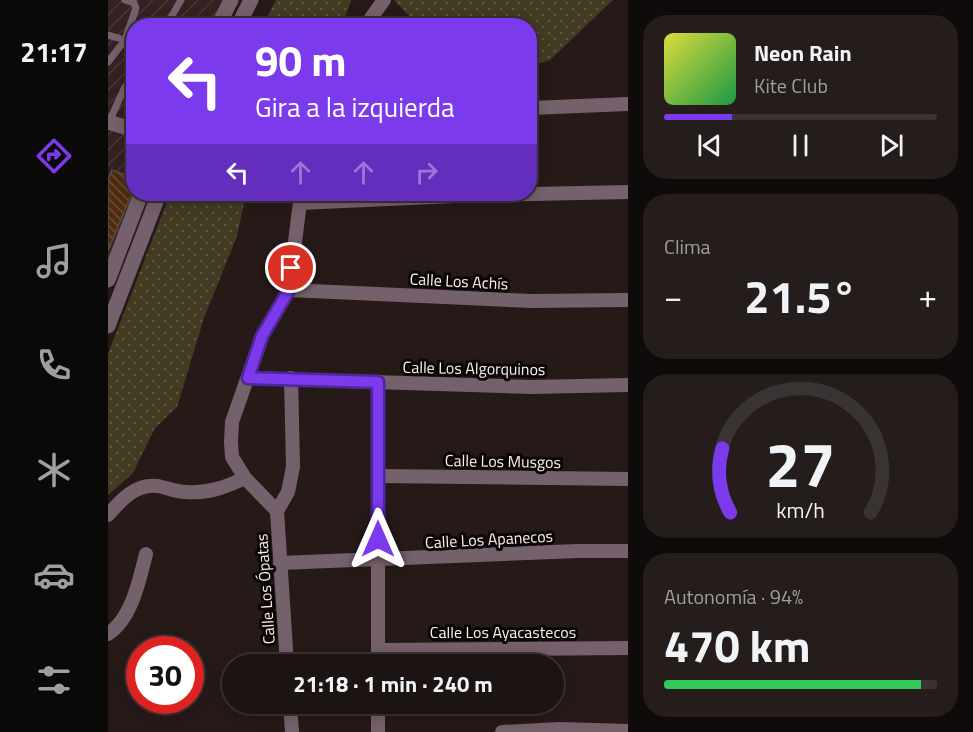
<!DOCTYPE html>
<html lang="es">
<meta charset="utf-8">
<style>
body{margin:0;font-family:"Titillium Web",sans-serif;background:#251d1c;color:#f1f3f6;height:100vh;display:flex;flex-direction:column;font-size:22px;white-space:nowrap}
*{box-sizing:border-box;margin:0}
p{font-size:20px;color:#a09ea0}
.icon{flex:none;width:33px;height:33px;fill:none;stroke:currentColor;stroke-width:2;stroke-linecap:round;stroke-linejoin:round}
.map{position:relative;flex:1;overflow:hidden}
.sheet{display:flex;flex-direction:column;gap:15px;padding:15px;background:#0f0b0a;width:345px}
.sheet>*{flex:none}
.top-card{position:absolute;left:18px;top:18px;width:411px;height:183px;border-radius:24px;box-shadow:0 3px 15px #0003,0 0 0 2px #3a3333;background:#7c3aed;color:#fff;overflow:hidden}
.speed{position:absolute;left:18px;top:636px;display:flex;gap:12px;font-size:30px;font-weight:700;text-align:center}
.speed>*{display:grid;place-content:center;width:78px;height:78px;border-radius:50%;background:#1c1413;box-shadow:0 3px 15px #0003,0 0 0 2px #3a3333;line-height:1}
.speed .limit{border:9px solid #d22;background:#fff;color:#111}
.pin{position:absolute;display:grid;place-items:center;width:51px;height:51px;color:#fff;margin:-26px;border:3px solid #fff;border-radius:50%;box-shadow:0 2px 6px #0007}
.me{position:absolute;width:66px;margin:-33px;rotate:0deg;stroke-linejoin:round;filter:drop-shadow(0 0 4px #0008)}
.turn{display:flex;align-items:center;gap:21px;height:126px;padding:0 30px;font-size:27px}
.turn .icon{width:78px;height:78px;stroke-width:2.5}
.turn b{display:block;font-size:42px;line-height:51px}
.lanes{display:flex;align-items:center;height:57px;padding:0 30px;background:#0003;justify-content:center;gap:30px;direction:ltr}
.lanes .off{opacity:.35}
.big{font-size:45px;font-weight:700;line-height:1.1}
.sheet .card{flex:1;display:flex;flex-direction:column;justify-content:center;gap:9px;min-width:0;padding:0 21px;border-radius:24px;background:#251d1c}
.sheet .dial{align-items:center;gap:0}
.dial svg{height:156px;overflow:visible;fill:none;stroke:#3a3333;stroke-width:7;stroke-linecap:round;text-anchor:middle}
.dial text{fill:#f1f3f6;stroke:none}
.song{display:flex;align-items:center;gap:18px}
.cover{width:72px;height:72px;border-radius:9px;background:linear-gradient(135deg,hsl(60 70% 55%),hsl(140 70% 35%))}
.played{height:6px;border-radius:3px;background:linear-gradient(90deg,#7c3aed 25%,#3a3333 25%)}
.keys{display:flex;justify-content:space-around;direction:ltr}
.heat{display:flex;justify-content:space-between;align-items:center;font-size:33px;direction:ltr}
.charge{height:9px;border-radius:4px;background:linear-gradient(90deg,#34c759 94%,#3a3333 0)}
.trip{position:absolute;left:114px;top:654px;width:342px;height:60px;border-radius:30px;background:#1c1413;box-shadow:0 3px 15px #0003,0 0 0 2px #3a3333;font-weight:700;line-height:60px;text-align:center}
main{display:flex;flex:1;min-height:0}
.menu{display:flex;flex-direction:column;width:108px;justify-content:space-around;align-items:center;background:#0b0808;color:#a09ea0}
.menu .icon{width:42px;height:42px}
.menu .active{color:#7c3aed}
.menu b{font-size:27px;color:#f1f3f6}
.map>svg:first-child{display:block}
.industrial{fill:url(#industrial-furrows)}
.park{fill:url(#park-dots)}
.building{fill:url(#building-back-hatch);stroke:#584d46;stroke-width:1.5}
.lines{fill:none;stroke-linecap:round;stroke-linejoin:round}
.service{stroke:#75616b;stroke-width:7}
.minor{stroke:#75616b;stroke-width:14}
.tertiary{stroke:#75616b;stroke-width:15}
.route-casing{stroke:#51269a;stroke-width:15}
.route{stroke:#7c3aed;stroke-width:10}
.labels{text-anchor:middle;stroke-width:6;stroke-linejoin:round;paint-order:stroke}
.street-label{font-size:16px;fill:#faf1f0;stroke:#0b0606}
</style>
<main>
<nav class="menu">
<b>21:17</b>
<svg class="icon active" aria-label="directions" viewBox="0 0 24 24"><path d="M12 3l9 9-9 9-9-9zM9 14v-3h6M13 9l2 2-2 2"/></svg>
<svg class="icon" aria-label="music" viewBox="0 0 24 24"><path d="M9 18V5l10-2v13"/><circle cx="6" cy="18" r="3"/><circle cx="16" cy="16" r="3"/></svg>
<svg class="icon" aria-label="phone" viewBox="0 0 24 24"><path d="M5 4h4l2 5-3 2q2 4 5 5l2-3 5 2v4C11 20 4 13 5 4z"/></svg>
<svg class="icon" aria-label="climate" viewBox="0 0 24 24"><path d="M12 3v18M4 7l16 10M4 17L20 7"/></svg>
<svg class="icon" aria-label="car" viewBox="0 0 24 24"><path d="M5 17H2v-5l4-1 3-4h7l3 4 3 1v5h-3M9 17h6M6 11h13"/><circle cx="7" cy="17" r="2"/><circle cx="17" cy="17" r="2"/></svg>
<svg class="icon" aria-label="filters" viewBox="0 0 24 24"><path d="M4 7h16M4 17h16"/><circle cx="9" cy="7" r="2"/><circle cx="15" cy="17" r="2"/></svg>
</nav>
<div class="map">
<svg width="520" height="732" viewBox="0 0 520 732">
<defs>
<pattern id="industrial-furrows" width="10" height="10" patternUnits="userSpaceOnUse" patternTransform="scale(1.5)"><rect width="10" height="10" fill="#342121"/><path d="M-1 1l2-2M0 10L10 0M9 11l2-2" fill="none" stroke="#483737"/></pattern>
<pattern id="park-dots" width="8" height="8" patternUnits="userSpaceOnUse" patternTransform="scale(1.5)"><rect width="8" height="8" fill="#423a21"/><path d="M2 2h.1M6 6h.1" fill="none" stroke="#5e5742" stroke-width="1.8" stroke-linecap="round"/></pattern>
<pattern id="building-back-hatch" width="6" height="6" patternUnits="userSpaceOnUse" patternTransform="scale(1.5)"><rect width="6" height="6" fill="#502c0f"/><path d="M-1 5l2 2M0 0l6 6M5-1l2 2" fill="none" stroke="#6a4b32"/></pattern>
</defs>
<rect width="100%" height="100%" fill="#261a19"/>
<!-- industrial -->
<polygon class="industrial" points="0,0 131,0 119,25 26,26 26,194 42,194 0,285"/>
<!-- park -->
<g class="park">
<polygon points="168,0 243,0 235,25 155,25"/>
<polygon points="286,0 505,0 442,60 422,66 422,26 310,25"/>
<polygon points="62,194 138,194 129,236 96,318 69,407 47,428 25,473 0,495 0,354"/>
</g>
<!-- building -->
<polygon class="building" points="4,170 26,178 26,188 0,251 0,179"/>
<g class="lines">
<!-- service -->
<g class="service">
<polyline points="58,26 73,0"/>
<polyline points="0,35 17,40"/>
<polyline points="0,62 17,40 28,8 26,3 17,0"/>
<polyline points="1,122 17,87 26,75"/>
</g>
<!-- minor -->
<g class="minor">
<polyline points="261,26 263,18 276,0"/>
<polyline points="422,108 520,104"/>
<polyline points="192,203 369,195 520,192"/>
<polyline points="181,290 424,301 520,300"/>
<polyline points="140,378 423,387 520,385"/>
<polyline points="270,382 270,664"/>
<polyline points="270,476 520,479"/>
<polyline points="169,511 137,478 124,457 123,442 124,422 154,336 181,290 193,194"/>
<path d="M0,515C13,500 28,483 50,486C59,488 68,492 78,492C99,494 118,487 137,478"/>
<polyline points="172,563 470,551 520,551"/>
<path d="M0,634C24,618 31,581 38,554"/>
<polyline points="270,650 520,648"/>
<polyline points="179,664 169,511 180,492 185,467 183,378"/>
<polyline points="182,704 184,732"/>
<polyline points="270,704 270,732"/>
<polyline points="394,732 451,729 520,731"/>
</g>
<!-- tertiary -->
<g class="tertiary">
<polyline points="110,26 123,0"/>
<polyline points="130,26 143,0"/>
<polyline points="0,122 26,130"/>
<polyline points="0,280 33,194"/>
<polyline points="0,326 51,194"/>
</g>
</g>
<g class="lines">
<!-- route casing -->
<g class="route-casing">
<polyline id="route" points="183,268 181,290 154,336 140,378 270,382 270,539"/>
</g>
<!-- route -->
<use href="#route" class="route"/>
</g>
<g class="labels">
<!-- street labels -->
<g class="street-label">
<text transform="translate(351 281) rotate(3)" y="6">Calle Los Achís</text>
<text transform="translate(366 368) rotate(1)" y="6">Calle Los Algorquinos</text>
<text transform="translate(395 461) rotate(1)" y="6">Calle Los Musgos</text>
<text transform="translate(381 539) rotate(-3)" y="6">Calle Los Apanecos</text>
<text transform="translate(157 589) rotate(-94)" y="6">Calle Los Ópatas</text>
<text x="395" y="638">Calle Los Ayacastecos</text>
</g>
</g>
</svg>
<div class="speed"><div class="limit">30</div></div>
<div class="pin" style="left:183px;top:268px;background:#d93025"><svg class="icon" aria-label="arrive" viewBox="0 0 24 24"><path d="M6 21V4h12l-3 4 3 4H6"/></svg></div>
<svg class="me" style="left:270px;top:539px" viewBox="-20 -20 40 40"><path d="M0-17L14 15 0 8-14 15z" fill="#7c3aed" stroke="#fff" stroke-width="4"/></svg>
<div class="trip">21:18 · 1 min · 240 m</div>
<div class="top-card">
<div class="turn"><svg class="icon" aria-label="left" viewBox="0 0 24 24"><path d="M17 20v-9H6M10 6l-5 5 5 5"/></svg><div><b>90 m</b>Gira a la izquierda</div></div>
<div class="lanes"><svg class="icon" aria-label="left" viewBox="0 0 24 24"><path d="M17 20v-9H6M10 6l-5 5 5 5"/></svg><svg class="icon off" aria-label="ahead" viewBox="0 0 24 24"><path d="M12 20V5M6 11l6-6 6 6"/></svg><svg class="icon off" aria-label="ahead" viewBox="0 0 24 24"><path d="M12 20V5M6 11l6-6 6 6"/></svg><svg class="icon off" aria-label="right" viewBox="0 0 24 24"><path d="M7 20v-9h11M14 6l5 5-5 5"/></svg></div>
</div>
</div>
<section class="sheet">
<div class="card">
<div class="song"><i class="cover"></i><div><b>Neon Rain</b><p>Kite Club</p></div></div>
<div class="played"></div>
<div class="keys"><svg class="icon" aria-label="previous" viewBox="0 0 24 24"><path d="M18 5L8 12l10 7zM5 5v14"/></svg><svg class="icon" aria-label="pause" viewBox="0 0 24 24"><path d="M8 5v14M16 5v14"/></svg><svg class="icon" aria-label="next" viewBox="0 0 24 24"><path d="M6 5l10 7-10 7zM19 5v14"/></svg></div>
</div>
<div class="card"><p>Clima</p>
<div class="heat"><a>−</a><b class="big">21.5°</b><a>+</a></div>
</div>
<div class="card dial"><svg viewBox="0 0 100 80">
<path d="M14 69A42 42 0 1 1 86 69"/>
<path d="M14 69A42 42 0 0 1 10 36" stroke="#7c3aed"/>
<text x="50" y="56" font-size="32" font-weight="700">27</text>
<text x="50" y="72" font-size="11">km/h</text>
</svg></div>
<div class="card"><p>Autonomía · 94%</p><b class="big">470 km</b><div class="charge"></div></div>
</section>
</main>
